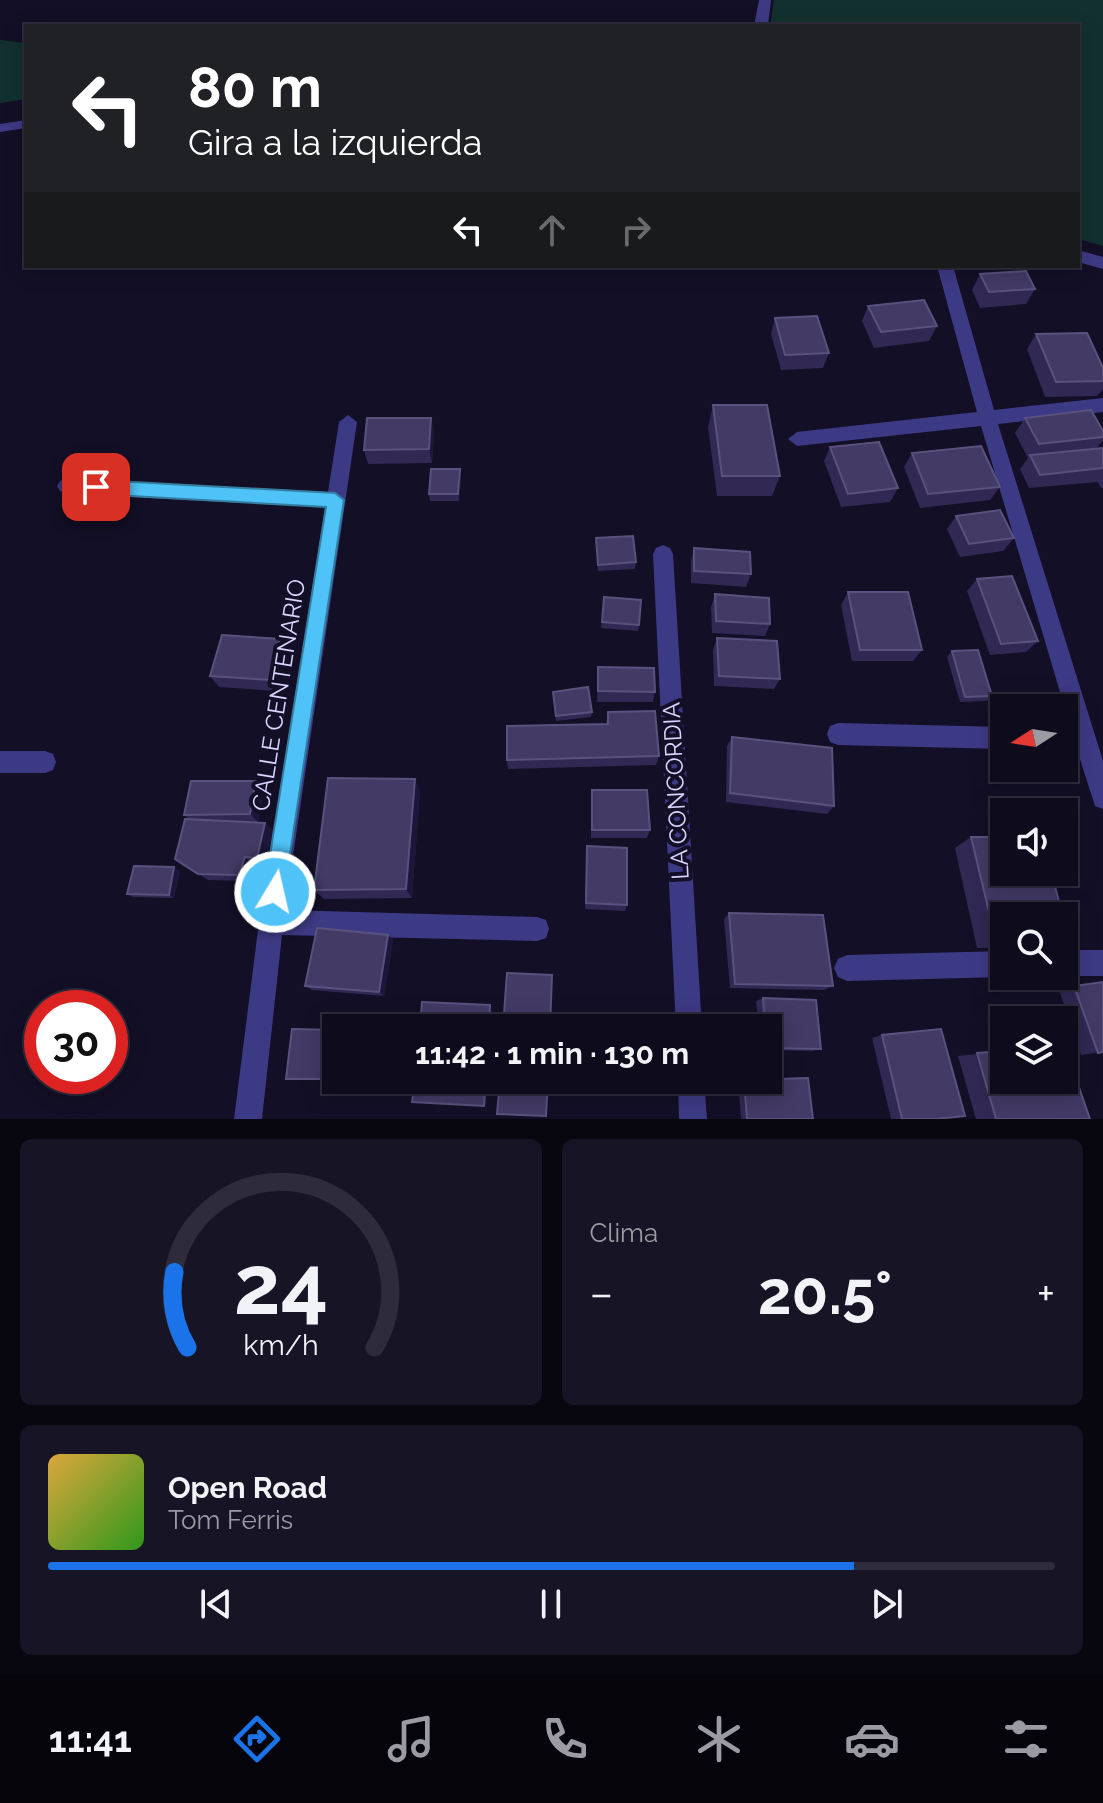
<!DOCTYPE html>
<html lang="es">
<meta charset="utf-8">
<style>
body{margin:0;font-family:Raleway,sans-serif;background:#171425;color:#f1f3f6;height:100vh;display:flex;flex-direction:column;font-size:30px;white-space:nowrap}
*{box-sizing:border-box;margin:0}
p{font-size:26px;color:#9b9ba3}
.icon{flex:none;width:44px;height:44px;fill:none;stroke:currentColor;stroke-width:2;stroke-linecap:round;stroke-linejoin:round}
.map{position:relative;height:1119px;overflow:hidden}
.drawer{display:flex;flex-direction:column;gap:20px;padding:20px;background:#08060f;flex:1}
.drawer>*{flex:none}
.guide{position:absolute;left:24px;top:24px;width:1056px;height:244px;border-radius:0px;box-shadow:0 4px 20px #0003,0 0 0 2px #2e2b3b;background:#202124;color:#fff;overflow:hidden}
.needle{width:52px;rotate:258deg}
.fabs{position:absolute;left:990px;top:694px;display:grid;gap:16px}
.fabs a{display:grid;place-items:center;width:88px;height:88px;border-radius:0px;background:#0e0b1c;box-shadow:0 4px 20px #0003,0 0 0 2px #2e2b3b;font-size:40px}
.speed{position:absolute;left:24px;top:990px;display:flex;gap:16px;font-size:40px;font-weight:700;text-align:center}
.speed>*{display:grid;place-content:center;width:104px;height:104px;border-radius:50%;background:#0e0b1c;box-shadow:0 4px 20px #0003,0 0 0 2px #2e2b3b;line-height:1}
.speed .limit{border:12px solid #d22;background:#fff;color:#111}
.pin{position:absolute;display:grid;place-items:center;width:68px;height:68px;color:#fff;margin:-34px;border-radius:16px;box-shadow:0 4px 12px #0006}
.me{position:absolute;width:88px;margin:-44px;rotate:9deg;stroke-linejoin:round;filter:drop-shadow(0 0 6px #0008)}
.turn{display:flex;align-items:center;gap:28px;height:168px;padding:0 32px;font-size:36px}
.turn .icon{width:104px;height:104px;stroke-width:2.5}
.turn b{display:block;font-size:56px;line-height:68px}
.lanes{display:flex;align-items:center;height:76px;padding:0 32px;background:#0003;justify-content:center;gap:40px;direction:ltr}
.lanes .off{opacity:.35}
.big{font-size:60px;font-weight:700;line-height:1.1}
.drawer .card{flex:1;display:flex;flex-direction:column;justify-content:center;gap:12px;min-width:0;padding:0 28px;border-radius:12px;background:#171425}
.drawer .dial{align-items:center;gap:0}
.dial svg{height:208px;overflow:visible;fill:none;stroke:#2e2b3b;stroke-width:7;stroke-linecap:round;text-anchor:middle}
.dial text{fill:#f1f3f6;stroke:none}
.song{display:flex;align-items:center;gap:24px}
.cover{width:96px;height:96px;border-radius:12px;background:linear-gradient(135deg,hsl(40 70% 55%),hsl(110 70% 35%))}
.played{height:8px;border-radius:4px;background:linear-gradient(90deg,#1a73e8 80%,#2e2b3b 80%)}
.keys{display:flex;justify-content:space-around;direction:ltr}
.heat{display:flex;justify-content:space-between;align-items:center;font-size:44px;direction:ltr}
.drawer .tiles{flex:1;display:grid;gap:20px;grid-template-columns:1fr 1fr}
.card:last-child{grid-column:span 2}
.trip{position:absolute;left:322px;top:1014px;width:460px;height:80px;border-radius:0px;background:#0e0b1c;box-shadow:0 4px 20px #0003,0 0 0 2px #2e2b3b;font-weight:700;line-height:80px;text-align:center}
.menu{display:flex;height:128px;justify-content:space-around;align-items:center;background:#06040b;color:#9b9ba3}
.menu .icon{width:56px;height:56px}
.menu .active{color:#1a73e8}
.menu b{font-size:36px;color:#f1f3f6}
.map>svg:first-child{display:block}
.green{fill:#12302f}
.lines{fill:none;stroke-linecap:round;stroke-linejoin:round}
.minor{fill:#3d3a85;fill-rule:evenodd}
.wall{fill:#312854}
.shaded-wall{fill:#1d163a}
.building{fill:#433a66;stroke:#5a527e;stroke-width:2}
.route{fill:#4fc3f7;stroke:#337fa1;stroke-width:2}
.labels{text-anchor:middle;stroke-width:8;stroke-linejoin:round;paint-order:stroke}
.street-label{font-size:24px;fill:#d9d4ff;stroke:#130f26}
</style>
<div class="map">
<svg width="1103" height="1119" viewBox="0 0 1103 1119">
<rect width="100%" height="100%" fill="#130f26"/>
<!-- green -->
<g class="green">
<polygon points="774,0 1103,0 1103,246 1078,239 1078,26 770,26"/>
<polygon points="0,40 26,43 26,99 0,103"/>
</g>
<g class="lines">
<!-- minor -->
<g class="minor">
<polygon points="759,0 771,0 768,26 754,26"/>
<polygon points="26,120 26,128 0,132 0,124"/>
<polygon points="1078,250 1103,257 1103,269 1078,262"/>
<polygon points="937,266 953,266 994,410 1103,398 1103,412 998,424 1103,761 1103,809 1095,806 1077,750 1064,750 1064,728 1071,729 981,426 797,446 788,439 797,432 977,412"/>
<polygon points="348,415 357,422 285,910 537,917 546,920 549,929 546,938 537,941 282,935 262,1119 234,1119 259,922 325,507 67,494 60,491 57,486 60,481 67,478 328,492 339,422"/>
<polygon points="663,545 670,548 673,554 702,1028 676,1028 653,554 656,548"/>
<polygon points="838,723 1004,727 1004,749 838,745 830,742 827,734 830,726"/>
<polygon points="0,751 45,751 53,754 56,762 53,770 45,773 0,773"/>
<rect x="1064" y="950" width="39" height="26"/>
<polygon points="1004,951 1004,977 847,981 838,977 834,968 838,959 847,955"/>
<polygon points="678,1080 704,1080 707,1119 679,1119"/>
</g>
</g>
<!-- wall -->
<g class="wall">
<polygon points="881,266 920,266 918,270 883,270"/>
<polygon points="980,274 1035,289 1026,304 980,308 972,290"/>
<polygon points="868,306 937,326 929,341 874,348 862,321"/>
<polygon points="775,318 829,353 823,368 781,370 771,334"/>
<polygon points="1036,334 1103,368 1103,389 1097,396 1045,397 1027,349"/>
<polygon points="713,405 780,476 772,496 717,496 708,427"/>
<polygon points="431,418 434,432 432,463 368,464 364,450"/>
<polygon points="1025,418 1103,431 1103,440 1096,449 1103,448 1103,488 1101,488 1098,482 1029,488 1020,469 1028,458 1015,433"/>
<polygon points="830,447 898,488 890,502 841,507 824,461"/>
<polygon points="912,453 1000,487 990,500 920,508 904,467"/>
<polygon points="460,469 461,476 459,501 430,501 429,494"/>
<polygon points="956,516 1014,538 1003,551 960,557 947,529"/>
<polygon points="596,538 636,562 635,569 598,571"/>
<polygon points="694,548 751,574 746,587 691,583 691,561"/>
<polygon points="977,579 1038,641 1026,652 990,655 967,591"/>
<polygon points="848,592 922,650 913,661 852,661 841,605"/>
<polygon points="715,594 770,624 765,636 712,633 711,607"/>
<polygon points="604,597 639,625 638,631 601,628"/>
<polygon points="717,638 780,679 774,689 714,686 713,650"/>
<polygon points="280,639 287,650 277,691 219,687 210,676"/>
<polygon points="952,651 992,696 987,701 960,702 947,657"/>
<polygon points="598,667 655,692 653,702 597,702"/>
<polygon points="553,692 592,712 591,717 556,721"/>
<polygon points="608,712 659,756 656,765 508,769 507,760 606,724"/>
<polygon points="732,737 834,806 827,814 726,802 727,746"/>
<polygon points="256,781 263,790 258,822 265,823 273,831 265,865 253,864 248,881 208,880 175,859 190,820 184,815"/>
<polygon points="592,790 650,830 647,838 591,838 591,798"/>
<polygon points="420,791 412,898 324,899 314,890"/>
<polygon points="971,837 1004,916 1004,948 977,948 955,848"/>
<polygon points="587,846 627,905 625,911 585,909"/>
<polygon points="174,867 180,871 174,898 133,897 127,894"/>
<polygon points="729,913 833,986 824,990 730,988 724,919"/>
<polygon points="388,935 393,940 384,996 312,990 305,986"/>
<polygon points="1074,986 1103,1052 1081,1055 1059,990"/>
<polygon points="763,998 821,1049 813,1051 768,1050 768,1028 759,1028 756,1001"/>
<polygon points="336,1030 336,1080 388,1080 294,1080 286,1079"/>
<polygon points="882,1035 936,1119 891,1119 872,1038"/>
<polygon points="1004,1051 1090,1119 976,1119 958,1056"/>
<polygon points="738,1080 768,1080 813,1119 741,1119"/>
</g>
<!-- shaded-wall -->
<g class="shaded-wall">
<polygon points="431,418 434,432 432,463 429,449"/>
<polygon points="460,469 461,476 459,501 458,494"/>
<polygon points="280,639 287,650 277,691 270,680"/>
<polygon points="415,779 420,791 412,898 406,889"/>
<polygon points="256,781 263,790 258,822 250,814"/>
<polygon points="265,823 273,831 265,865 257,858"/>
<polygon points="245,857 253,864 248,881 239,875"/>
<polygon points="174,867 180,871 174,898 169,895"/>
<polygon points="388,935 393,940 384,996 379,992"/>
<polygon points="490,1005 492,1008 491,1028 489,1028"/>
<polygon points="486,1080 488,1080 486,1106 484,1106"/>
</g>
<!-- building -->
<g class="building">
<polygon points="1026,271 1035,289 989,292 980,274"/>
<polygon points="924,300 937,326 881,332 868,306"/>
<polygon points="817,316 829,353 785,355 775,318"/>
<polygon points="1087,333 1103,368 1103,381 1056,382 1036,334"/>
<polygon points="713,405 767,405 780,476 722,476"/>
<polygon points="1091,410 1103,431 1103,437 1039,444 1025,418"/>
<polygon points="367,418 431,418 429,449 364,450"/>
<polygon points="879,442 898,488 848,494 830,447"/>
<polygon points="981,446 1000,487 928,494 912,453"/>
<polygon points="1103,448 1103,468 1040,475 1030,455"/>
<polygon points="431,469 460,469 458,494 429,494"/>
<polygon points="1000,510 1014,538 969,544 956,516"/>
<polygon points="633,536 636,562 598,565 596,538"/>
<polygon points="694,548 750,552 751,574 694,571"/>
<polygon points="1012,576 1038,641 1001,644 977,579"/>
<polygon points="848,592 908,592 922,650 860,650"/>
<polygon points="715,594 769,598 770,624 716,621"/>
<polygon points="604,597 641,600 639,625 602,622"/>
<polygon points="222,635 280,639 270,680 210,676"/>
<polygon points="717,638 777,641 780,679 719,676"/>
<polygon points="978,650 992,696 965,697 952,651"/>
<polygon points="598,667 654,668 655,692 598,691"/>
<polygon points="588,687 592,712 556,716 553,692"/>
<polygon points="655,711 659,756 507,760 507,726 608,724 608,712"/>
<polygon points="732,737 832,748 834,806 730,793"/>
<polygon points="328,778 415,779 406,889 314,890"/>
<polygon points="191,781 256,781 250,814 184,815"/>
<polygon points="592,790 647,790 650,830 592,830"/>
<polygon points="185,819 265,823 257,858 245,857 239,875 198,874 175,859"/>
<polygon points="971,837 1004,837 1004,872 1051,872 1063,916 1004,916 1004,941 996,941"/>
<polygon points="587,846 627,848 627,905 586,903"/>
<polygon points="134,866 174,867 169,895 127,894"/>
<polygon points="729,913 823,915 833,986 735,984"/>
<polygon points="1064,920 1070,941 1064,941"/>
<polygon points="317,928 388,935 379,992 305,986"/>
<polygon points="507,973 552,975 550,1028 503,1028"/>
<polygon points="1103,982 1103,1052 1098,1053 1074,986"/>
<polygon points="763,998 816,1000 821,1049 768,1048 768,1028 765,1028"/>
<polygon points="422,1002 490,1005 489,1028 420,1028"/>
<polygon points="292,1029 336,1030 336,1079 286,1079"/>
<polygon points="941,1029 965,1116 936,1119 902,1119 882,1035"/>
<polygon points="1064,1044 1090,1119 996,1119 977,1053 1004,1051 1004,1080 1064,1080"/>
<polygon points="808,1078 813,1119 747,1119 744,1080"/>
<polygon points="415,1080 486,1080 484,1106 412,1102"/>
<polygon points="500,1080 548,1080 546,1116 497,1114"/>
</g>
<!-- route -->
<polygon class="route" points="96,480 335,493 344,500 283,900 275,903 268,900 264,892 326,507 96,494 88,487"/>
<g class="labels">
<!-- street labels -->
<g class="street-label">
<text transform="translate(279 695) rotate(-81)" y="8">CALLE CENTENARIO</text>
<text transform="translate(676 791) rotate(-93)" y="8">LA CONCORDIA</text>
</g>
</g>
</svg>
<div class="fabs">
<a><svg class="needle" viewBox="-14 -14 28 28"><path d="M0-13l5 13h-10z" fill="#e53935"/><path d="M0 13l5-13h-10z" fill="#9b9ba3"/></svg></a>
<a><svg class="icon" aria-label="sound" viewBox="0 0 24 24"><path d="M4 9h4l5-4v14l-5-4H4zM17 9q2 3 0 6"/></svg></a>
<a><svg class="icon" aria-label="search" viewBox="0 0 24 24"><circle cx="10" cy="10" r="6"/><path d="M15 15l6 6"/></svg></a>
<a><svg class="icon" aria-label="layers" viewBox="0 0 24 24"><path d="M12 4l9 5-9 5-9-5zM3 14l9 5 9-5"/></svg></a>
</div>
<div class="speed"><div class="limit">30</div></div>
<div class="pin" style="left:96px;top:487px;background:#d93025"><svg class="icon" aria-label="arrive" viewBox="0 0 24 24"><path d="M6 21V4h12l-3 4 3 4H6"/></svg></div>
<svg class="me" style="left:275px;top:892px" viewBox="-20 -20 40 40"><circle r="17" fill="#4fc3f7" stroke="#fff" stroke-width="3"/><path d="M0-11L8 9 0 5-8 9z" fill="#fff"/></svg>
<div class="trip">11:42 · 1 min · 130 m</div>
<div class="guide">
<div class="turn"><svg class="icon" aria-label="left" viewBox="0 0 24 24"><path d="M17 20v-9H6M10 6l-5 5 5 5"/></svg><div><b>80 m</b>Gira a la izquierda</div></div>
<div class="lanes"><svg class="icon" aria-label="left" viewBox="0 0 24 24"><path d="M17 20v-9H6M10 6l-5 5 5 5"/></svg><svg class="icon off" aria-label="ahead" viewBox="0 0 24 24"><path d="M12 20V5M6 11l6-6 6 6"/></svg><svg class="icon off" aria-label="right" viewBox="0 0 24 24"><path d="M7 20v-9h11M14 6l5 5-5 5"/></svg></div>
</div>
</div>
<section class="drawer">
<div class="tiles">
<div class="card dial"><svg viewBox="0 0 100 80">
<path d="M14 69A42 42 0 1 1 86 69"/>
<path d="M14 69A42 42 0 0 1 9 40" stroke="#1a73e8"/>
<text x="50" y="56" font-size="32" font-weight="700">24</text>
<text x="50" y="72" font-size="11">km/h</text>
</svg></div>
<div class="card"><p>Clima</p>
<div class="heat"><a>−</a><b class="big">20.5°</b><a>+</a></div>
</div>
<div class="card">
<div class="song"><i class="cover"></i><div><b>Open Road</b><p>Tom Ferris</p></div></div>
<div class="played"></div>
<div class="keys"><svg class="icon" aria-label="previous" viewBox="0 0 24 24"><path d="M18 5L8 12l10 7zM5 5v14"/></svg><svg class="icon" aria-label="pause" viewBox="0 0 24 24"><path d="M8 5v14M16 5v14"/></svg><svg class="icon" aria-label="next" viewBox="0 0 24 24"><path d="M6 5l10 7-10 7zM19 5v14"/></svg></div>
</div>
</div>
</section>
<nav class="menu">
<b>11:41</b>
<svg class="icon active" aria-label="directions" viewBox="0 0 24 24"><path d="M12 3l9 9-9 9-9-9zM9 14v-3h6M13 9l2 2-2 2"/></svg>
<svg class="icon" aria-label="music" viewBox="0 0 24 24"><path d="M9 18V5l10-2v13"/><circle cx="6" cy="18" r="3"/><circle cx="16" cy="16" r="3"/></svg>
<svg class="icon" aria-label="phone" viewBox="0 0 24 24"><path d="M5 4h4l2 5-3 2q2 4 5 5l2-3 5 2v4C11 20 4 13 5 4z"/></svg>
<svg class="icon" aria-label="climate" viewBox="0 0 24 24"><path d="M12 3v18M4 7l16 10M4 17L20 7"/></svg>
<svg class="icon" aria-label="car" viewBox="0 0 24 24"><path d="M5 17H2v-5l4-1 3-4h7l3 4 3 1v5h-3M9 17h6M6 11h13"/><circle cx="7" cy="17" r="2"/><circle cx="17" cy="17" r="2"/></svg>
<svg class="icon" aria-label="filters" viewBox="0 0 24 24"><path d="M4 7h16M4 17h16"/><circle cx="9" cy="7" r="2"/><circle cx="15" cy="17" r="2"/></svg>
</nav>
